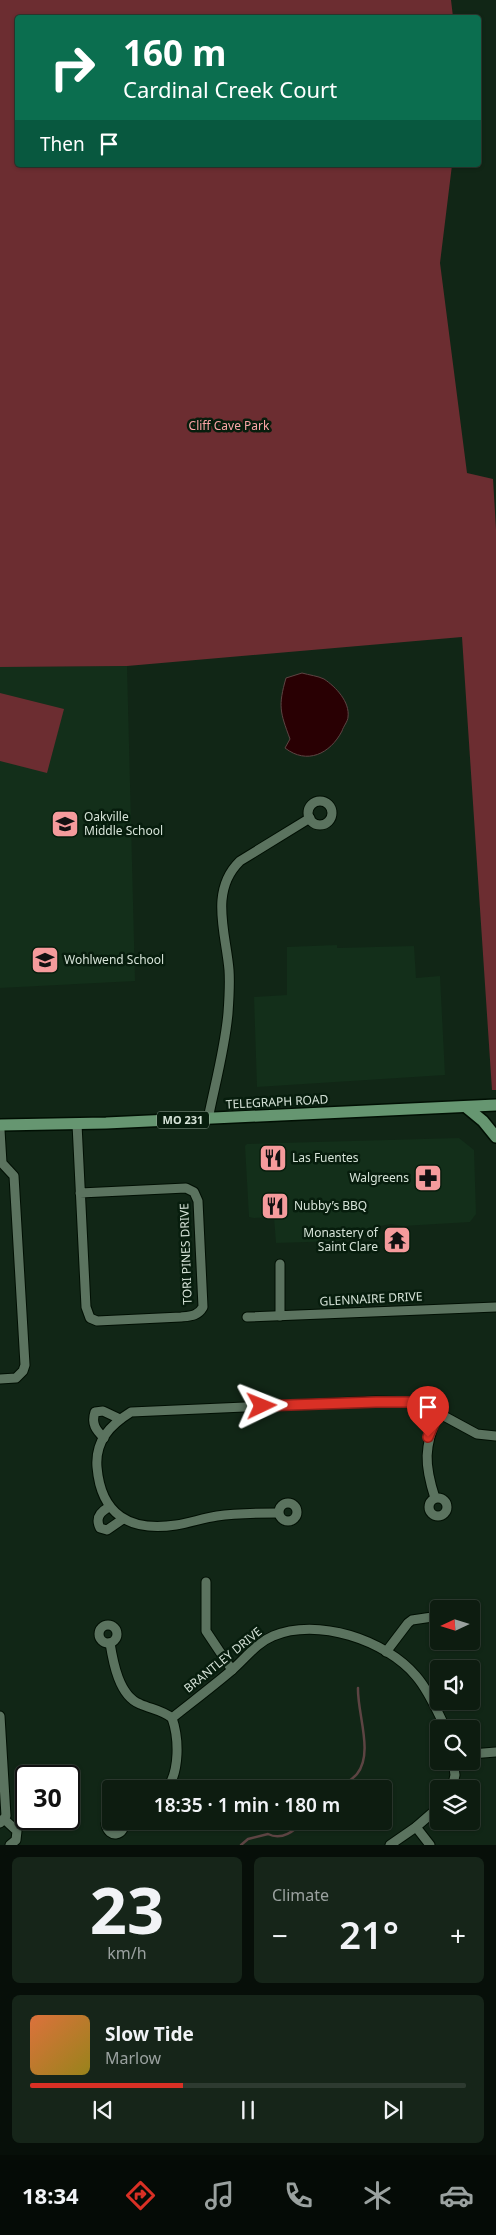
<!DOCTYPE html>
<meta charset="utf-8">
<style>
body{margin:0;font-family:"Noto Sans",sans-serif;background:#162519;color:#f1f3f6;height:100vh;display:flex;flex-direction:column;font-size:19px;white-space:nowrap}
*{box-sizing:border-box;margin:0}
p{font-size:16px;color:#9aa19f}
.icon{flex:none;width:28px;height:28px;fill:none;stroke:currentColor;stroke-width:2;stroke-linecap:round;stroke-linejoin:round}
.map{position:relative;height:1845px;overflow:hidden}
.side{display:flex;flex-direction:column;gap:12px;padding:12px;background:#070f09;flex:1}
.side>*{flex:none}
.hud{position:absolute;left:15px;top:15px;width:466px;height:152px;border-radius:5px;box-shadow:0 1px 4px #0004,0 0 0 1px #2d3a30;background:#0b6e4f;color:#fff;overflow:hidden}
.needle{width:32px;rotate:266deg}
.buttons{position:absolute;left:430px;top:1600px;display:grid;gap:10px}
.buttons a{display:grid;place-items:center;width:50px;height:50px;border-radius:5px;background:#0d1c10;box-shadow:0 1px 4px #0004,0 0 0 1px #2d3a30;font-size:25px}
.speed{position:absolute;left:15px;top:1765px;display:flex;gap:10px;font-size:25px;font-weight:700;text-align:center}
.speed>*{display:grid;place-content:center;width:65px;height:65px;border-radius:50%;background:#0d1c10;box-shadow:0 1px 4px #0004,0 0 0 1px #2d3a30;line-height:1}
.speed .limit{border:2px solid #111;border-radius:8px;background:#fff;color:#111}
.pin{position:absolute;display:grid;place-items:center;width:42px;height:42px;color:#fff;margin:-51px -21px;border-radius:50% 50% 50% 0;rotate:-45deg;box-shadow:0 0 5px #0007}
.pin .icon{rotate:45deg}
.me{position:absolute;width:55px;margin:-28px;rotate:88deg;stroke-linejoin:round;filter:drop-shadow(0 0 4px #0008)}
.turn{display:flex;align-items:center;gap:18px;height:105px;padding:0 25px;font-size:22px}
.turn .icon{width:65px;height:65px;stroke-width:2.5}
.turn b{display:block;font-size:35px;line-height:42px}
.then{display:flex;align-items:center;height:48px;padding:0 25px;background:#0003;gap:10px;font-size:19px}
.big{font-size:38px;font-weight:600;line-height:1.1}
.side .tile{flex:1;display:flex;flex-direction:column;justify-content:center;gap:8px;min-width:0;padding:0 18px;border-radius:8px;background:#162519}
.side .dial{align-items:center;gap:0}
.dial b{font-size:65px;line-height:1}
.song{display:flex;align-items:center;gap:15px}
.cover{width:60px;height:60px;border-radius:8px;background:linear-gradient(135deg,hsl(20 70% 55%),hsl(50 70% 35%))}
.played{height:5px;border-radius:2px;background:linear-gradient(90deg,#d93025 35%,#2d3a30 35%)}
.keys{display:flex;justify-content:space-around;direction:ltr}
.heat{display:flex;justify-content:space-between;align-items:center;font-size:28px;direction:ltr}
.side .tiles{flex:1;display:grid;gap:12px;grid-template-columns:1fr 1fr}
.tile:last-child{grid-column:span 2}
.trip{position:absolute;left:102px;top:1780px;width:290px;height:50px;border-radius:5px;background:#0d1c10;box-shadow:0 1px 4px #0004,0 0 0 1px #2d3a30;font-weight:600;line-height:50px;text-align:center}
.menu{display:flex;height:80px;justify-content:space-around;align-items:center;background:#050b06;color:#9aa19f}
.menu .icon{width:35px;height:35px}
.menu .on{color:#d93025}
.menu b{font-size:22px;color:#f1f3f6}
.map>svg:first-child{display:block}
.built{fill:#132f1a}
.green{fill:#6c2d31}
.water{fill:#290003;stroke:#5d4443}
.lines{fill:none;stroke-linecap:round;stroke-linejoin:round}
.stream{stroke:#5d4443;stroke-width:2.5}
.minor-casing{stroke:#000f03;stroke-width:11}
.major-casing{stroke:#000f03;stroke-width:14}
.minor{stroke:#5b735f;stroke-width:9}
.major{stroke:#669671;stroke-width:11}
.route-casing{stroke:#8d1f18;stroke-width:12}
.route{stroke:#d93025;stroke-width:9}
.labels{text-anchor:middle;stroke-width:5;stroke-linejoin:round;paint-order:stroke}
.shield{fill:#071d0d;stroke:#98a89b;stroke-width:1}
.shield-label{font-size:11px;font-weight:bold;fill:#d6e3d8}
.park-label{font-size:12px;fill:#fba6a7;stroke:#071d0d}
.poi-label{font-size:12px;fill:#d6e3d8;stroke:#071d0d;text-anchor:start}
.street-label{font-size:12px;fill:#d6e3d8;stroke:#071d0d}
</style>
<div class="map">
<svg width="496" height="1845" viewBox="0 0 496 1845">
<rect width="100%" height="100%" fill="#112616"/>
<!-- built -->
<g class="built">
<polygon points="127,666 135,981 0,988 0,667"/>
<polygon points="337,945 337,948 414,946 416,978 440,976 445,1075 257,1087 254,997 287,995 287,947"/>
<polygon points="459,1138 474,1150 476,1214 470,1222 403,1226 391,1224 343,1233 339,1241 276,1243 274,1217 254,1218 249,1217 245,1146 247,1144"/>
</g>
<!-- green -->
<g class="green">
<polygon points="0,0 451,0 453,17 18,18 18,165 452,165 440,263 467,473 493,479 496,529 496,1090 492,1090 462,637 127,666 0,667"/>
<polygon points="0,693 64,709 47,773 0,761"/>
</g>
<!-- water -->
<path class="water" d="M302,673C309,675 318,676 324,679C336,687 350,702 348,717C348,721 343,727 342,731C330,754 307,765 285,748L290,739C280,712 278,706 286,678Z"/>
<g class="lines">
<!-- stream -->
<g class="stream">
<path d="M339,1789C344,1784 353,1779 357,1774C374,1753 357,1713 358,1688"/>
<path d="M241,1845L248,1839L268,1834C282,1841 294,1831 304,1821"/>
</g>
<!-- minor casing -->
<g class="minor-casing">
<g id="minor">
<circle cx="320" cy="813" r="12"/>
<path d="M208,1119C215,1084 225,1048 228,1013C229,999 230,984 229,970C226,933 209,891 240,861L310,818"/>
<path d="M77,1124L86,1307L90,1318L97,1321L181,1317C191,1316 198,1316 203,1307L198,1201L194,1192L186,1188L80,1193"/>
<polyline points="0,1130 2,1163 14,1176 25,1365 23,1371 16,1378 0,1379"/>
<polyline points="280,1316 280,1264"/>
<polyline points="247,1317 496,1307"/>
<path d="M104,1438C96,1430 91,1424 95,1412L103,1411L120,1419"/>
<circle cx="438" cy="1507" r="9"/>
<path d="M435,1498C424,1464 424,1447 438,1414"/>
<circle cx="288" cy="1512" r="9"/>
<path d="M109,1507C100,1512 95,1518 100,1528L107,1530L123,1519"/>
<path d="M278,1513C258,1513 237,1513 217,1516C203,1518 190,1523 176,1525C130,1532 101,1515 97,1467C95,1441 110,1425 131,1412L376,1401L418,1402L477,1434L496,1436"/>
<polyline points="206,1582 206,1631 232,1670"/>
<polyline points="446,1609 453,1605 460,1609"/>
<circle cx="108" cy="1634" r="9"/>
<path d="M110,1643C113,1662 119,1696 140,1704C151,1709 162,1710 172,1718"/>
<polyline points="386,1652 408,1623 412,1620 439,1616"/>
<polyline points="0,1716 6,1816 0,1823"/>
<path d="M172,1718C192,1702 212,1687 232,1670C245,1659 256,1643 273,1636C317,1617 386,1640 416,1676C429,1691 437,1711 446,1729"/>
<polyline points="471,1754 496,1752"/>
<path d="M167,1789C180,1770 179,1738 172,1718"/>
<polyline points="452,1789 455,1775 453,1761"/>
<path d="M111,1816L106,1824C108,1839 126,1836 124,1821"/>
<polyline points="4,1819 17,1831 16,1840 10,1845"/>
<polyline points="416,1827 430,1845"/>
<polyline points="390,1845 416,1827 439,1807"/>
</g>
</g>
<!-- major casing -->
<g class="major-casing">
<g id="major">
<polyline points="466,1107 483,1121 496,1137"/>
<polyline points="0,1125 106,1123 496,1105"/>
</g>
</g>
<!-- minor -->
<use href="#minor" class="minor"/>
<!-- major -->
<use href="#major" class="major"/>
</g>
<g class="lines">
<!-- route casing -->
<g class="route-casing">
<polyline id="route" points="262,1406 376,1402 418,1402 438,1414 428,1437"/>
</g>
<!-- route -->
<use href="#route" class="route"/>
</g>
<!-- icons -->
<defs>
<g id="school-square" transform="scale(1.4375)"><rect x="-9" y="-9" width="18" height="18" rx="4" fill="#f59b9c" stroke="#071d0d"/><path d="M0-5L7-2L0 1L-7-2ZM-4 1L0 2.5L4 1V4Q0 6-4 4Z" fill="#111"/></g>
<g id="restaurant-square" transform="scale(1.4375)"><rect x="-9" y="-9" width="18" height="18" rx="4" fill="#f59b9c" stroke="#071d0d"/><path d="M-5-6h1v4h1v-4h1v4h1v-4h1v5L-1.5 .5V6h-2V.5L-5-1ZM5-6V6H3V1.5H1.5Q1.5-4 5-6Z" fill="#111"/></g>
<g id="pharmacy-square" transform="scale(1.4375)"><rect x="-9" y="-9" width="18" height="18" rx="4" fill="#f59b9c" stroke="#071d0d"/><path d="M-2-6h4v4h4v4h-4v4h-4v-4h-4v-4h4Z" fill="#111"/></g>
<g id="temple-square" transform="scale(1.4375)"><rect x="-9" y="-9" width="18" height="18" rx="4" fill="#f59b9c" stroke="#071d0d"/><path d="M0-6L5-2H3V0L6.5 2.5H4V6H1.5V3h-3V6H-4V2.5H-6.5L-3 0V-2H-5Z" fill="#111"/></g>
</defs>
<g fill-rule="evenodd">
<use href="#school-square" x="65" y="824"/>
<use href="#school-square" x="45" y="960"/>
<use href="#restaurant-square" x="273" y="1158"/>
<use href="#pharmacy-square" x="428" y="1178"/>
<use href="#restaurant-square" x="275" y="1206"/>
<use href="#temple-square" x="397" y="1240"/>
</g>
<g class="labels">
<!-- shield labels -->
<rect class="shield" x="157" y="1111.5" width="52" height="17" rx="4"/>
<g class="shield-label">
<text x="183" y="1124">MO 231</text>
</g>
<!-- park labels -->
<g class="park-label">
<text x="229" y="430">Cliff Cave Park</text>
</g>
<!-- poi labels -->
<g class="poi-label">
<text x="84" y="821">Oakville<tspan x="84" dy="14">Middle School</tspan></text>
<text x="64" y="964">Wohlwend School</text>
<text x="292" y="1162">Las Fuentes</text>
<text x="409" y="1182" text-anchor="end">Walgreens</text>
<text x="294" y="1210">Nubby’s BBQ</text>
<text x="378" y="1237" text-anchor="end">Monastery of<tspan x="378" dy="14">Saint Clare</tspan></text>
</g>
<!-- street labels -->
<g class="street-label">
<text transform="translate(277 1102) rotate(-3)" y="4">TELEGRAPH ROAD</text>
<text transform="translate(186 1254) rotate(-92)" y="4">TORI PINES DRIVE</text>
<text transform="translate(371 1299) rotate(-3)" y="4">GLENNAIRE DRIVE</text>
<text transform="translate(223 1660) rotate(-39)" y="4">BRANTLEY DRIVE</text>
</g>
</g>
</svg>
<div class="buttons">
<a><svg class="needle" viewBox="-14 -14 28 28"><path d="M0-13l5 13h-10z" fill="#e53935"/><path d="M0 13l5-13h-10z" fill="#9aa19f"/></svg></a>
<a><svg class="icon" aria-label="sound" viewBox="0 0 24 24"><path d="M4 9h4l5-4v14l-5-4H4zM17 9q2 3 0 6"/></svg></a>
<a><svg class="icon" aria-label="search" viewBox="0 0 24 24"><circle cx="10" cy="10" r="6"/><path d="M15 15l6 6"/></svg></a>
<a><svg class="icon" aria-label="layers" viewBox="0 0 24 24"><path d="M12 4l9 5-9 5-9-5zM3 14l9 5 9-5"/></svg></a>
</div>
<div class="speed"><div class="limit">30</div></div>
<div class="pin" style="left:428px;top:1437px;background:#d93025"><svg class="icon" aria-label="arrive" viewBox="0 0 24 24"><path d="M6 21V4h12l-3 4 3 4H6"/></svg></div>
<svg class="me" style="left:262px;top:1406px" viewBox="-20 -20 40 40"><path d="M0-17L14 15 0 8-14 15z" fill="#d93025" stroke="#fff" stroke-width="4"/></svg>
<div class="trip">18:35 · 1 min · 180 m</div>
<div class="hud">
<div class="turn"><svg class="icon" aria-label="right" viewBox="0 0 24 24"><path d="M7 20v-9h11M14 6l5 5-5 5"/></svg><div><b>160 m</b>Cardinal Creek Court</div></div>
<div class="then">Then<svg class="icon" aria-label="arrive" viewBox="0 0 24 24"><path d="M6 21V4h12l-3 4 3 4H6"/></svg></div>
</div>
</div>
<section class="side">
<div class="tiles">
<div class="tile dial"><b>23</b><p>km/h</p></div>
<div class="tile"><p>Climate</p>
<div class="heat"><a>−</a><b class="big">21°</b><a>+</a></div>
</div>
<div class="tile">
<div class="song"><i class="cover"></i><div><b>Slow Tide</b><p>Marlow</p></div></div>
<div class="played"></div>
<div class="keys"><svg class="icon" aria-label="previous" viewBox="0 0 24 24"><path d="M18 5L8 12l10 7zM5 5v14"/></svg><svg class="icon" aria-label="pause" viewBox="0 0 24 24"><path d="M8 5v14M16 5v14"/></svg><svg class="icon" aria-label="next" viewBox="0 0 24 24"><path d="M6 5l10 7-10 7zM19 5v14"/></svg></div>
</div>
</div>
</section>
<nav class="menu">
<b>18:34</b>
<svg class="icon on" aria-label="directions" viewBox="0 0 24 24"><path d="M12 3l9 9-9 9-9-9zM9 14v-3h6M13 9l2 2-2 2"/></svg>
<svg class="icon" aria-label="music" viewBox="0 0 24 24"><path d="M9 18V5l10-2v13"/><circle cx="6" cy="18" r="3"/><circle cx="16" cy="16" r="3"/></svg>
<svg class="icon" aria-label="phone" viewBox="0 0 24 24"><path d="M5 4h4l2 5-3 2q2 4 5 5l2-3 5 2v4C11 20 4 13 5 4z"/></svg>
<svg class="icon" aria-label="climate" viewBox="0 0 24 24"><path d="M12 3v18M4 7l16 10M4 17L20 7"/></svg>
<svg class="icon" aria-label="car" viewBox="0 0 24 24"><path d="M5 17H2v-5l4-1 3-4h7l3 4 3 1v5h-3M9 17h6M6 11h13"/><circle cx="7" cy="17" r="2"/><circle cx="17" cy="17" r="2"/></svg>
</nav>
